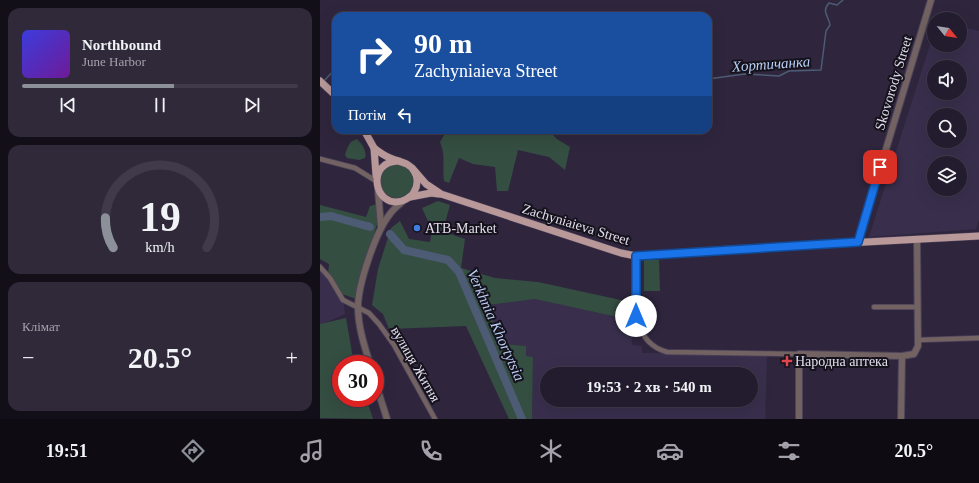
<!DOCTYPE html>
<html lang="uk">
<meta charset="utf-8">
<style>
body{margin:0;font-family:"Times New Roman",serif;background:#2f293a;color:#f1f3f6;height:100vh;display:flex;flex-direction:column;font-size:15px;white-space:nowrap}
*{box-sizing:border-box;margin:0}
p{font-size:13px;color:#a3a1aa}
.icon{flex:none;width:22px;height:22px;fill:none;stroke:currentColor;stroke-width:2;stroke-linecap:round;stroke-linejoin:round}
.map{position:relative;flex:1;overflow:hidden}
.side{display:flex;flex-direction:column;gap:8px;padding:8px;background:#130f19;width:320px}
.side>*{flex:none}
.banner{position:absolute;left:12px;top:12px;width:380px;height:122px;border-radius:12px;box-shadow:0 4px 16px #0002,0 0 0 1px #403a4a;background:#1a4fa0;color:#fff;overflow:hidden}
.needle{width:26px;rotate:120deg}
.fabs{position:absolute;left:607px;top:12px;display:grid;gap:8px}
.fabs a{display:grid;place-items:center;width:40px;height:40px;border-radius:50%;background:#231c2e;box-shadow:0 4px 16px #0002,0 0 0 1px #403a4a;font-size:20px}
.speed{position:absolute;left:12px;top:355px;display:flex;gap:8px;font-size:20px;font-weight:700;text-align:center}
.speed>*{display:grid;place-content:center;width:52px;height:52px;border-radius:50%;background:#231c2e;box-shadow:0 4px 16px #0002,0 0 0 1px #403a4a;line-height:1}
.speed .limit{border:6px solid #d22;background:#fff;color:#111}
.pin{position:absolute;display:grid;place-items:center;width:34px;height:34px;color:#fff;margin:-17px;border-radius:8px;box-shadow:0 2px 6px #0006}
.me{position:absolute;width:44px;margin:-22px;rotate:0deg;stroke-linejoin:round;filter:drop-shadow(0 0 3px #0008)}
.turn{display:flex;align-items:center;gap:14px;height:84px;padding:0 16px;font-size:18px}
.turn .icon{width:52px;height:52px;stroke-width:2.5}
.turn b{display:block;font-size:28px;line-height:34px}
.then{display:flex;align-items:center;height:38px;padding:0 16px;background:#0003;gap:8px;font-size:15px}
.big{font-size:30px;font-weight:600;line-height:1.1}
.side .widget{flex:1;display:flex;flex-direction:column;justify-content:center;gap:6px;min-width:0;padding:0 14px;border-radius:12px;background:#2f293a}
.side .dial{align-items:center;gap:0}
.dial svg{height:104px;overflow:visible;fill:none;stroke:#403a4a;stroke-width:7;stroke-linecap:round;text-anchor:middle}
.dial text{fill:#f1f3f6;stroke:none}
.song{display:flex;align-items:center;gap:12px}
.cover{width:48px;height:48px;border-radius:6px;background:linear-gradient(135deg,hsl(240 70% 55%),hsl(280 70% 35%))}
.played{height:4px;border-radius:2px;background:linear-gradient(90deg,#8c9099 55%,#403a4a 55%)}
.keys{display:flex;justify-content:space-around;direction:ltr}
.heat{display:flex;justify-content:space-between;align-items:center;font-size:22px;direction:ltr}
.trip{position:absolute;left:220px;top:367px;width:218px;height:40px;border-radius:20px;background:#231c2e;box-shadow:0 4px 16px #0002,0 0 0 1px #403a4a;font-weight:600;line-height:40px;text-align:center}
.tabs{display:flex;height:64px;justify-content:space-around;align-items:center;background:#0e0b12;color:#a3a1aa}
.tabs .icon{width:28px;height:28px}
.tabs .current{color:#8c9099}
.tabs b{font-size:18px;color:#f1f3f6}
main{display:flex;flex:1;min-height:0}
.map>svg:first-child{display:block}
.built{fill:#392f4d;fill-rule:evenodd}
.green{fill:#354e42}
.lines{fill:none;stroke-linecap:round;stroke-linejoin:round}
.stream{stroke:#4d5b74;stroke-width:1.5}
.river{stroke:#4d5b74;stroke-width:8}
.minor-casing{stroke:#4c435a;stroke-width:6}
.tertiary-casing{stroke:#4c435a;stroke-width:8}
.primary-casing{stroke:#4c435a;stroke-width:8}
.minor{stroke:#726262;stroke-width:4.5}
.tertiary{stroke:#726262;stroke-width:6}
.primary{stroke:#b89898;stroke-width:7}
.route-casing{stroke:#114b97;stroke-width:10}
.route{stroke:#1a73e8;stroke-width:7}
.shop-dot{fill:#3f7fe0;stroke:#15121c;stroke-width:1.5}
.health-dot{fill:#e0444e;stroke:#15121c;stroke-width:1.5}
.labels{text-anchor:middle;stroke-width:4;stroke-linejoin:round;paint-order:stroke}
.street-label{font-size:14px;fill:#e3deee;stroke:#15121c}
.poi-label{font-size:14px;fill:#e3deee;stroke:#15121c;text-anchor:start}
.water-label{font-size:15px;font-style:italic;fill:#b8cff5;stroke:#15121c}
</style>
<main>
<section class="side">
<div class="widget">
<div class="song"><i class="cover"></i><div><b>Northbound</b><p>June Harbor</p></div></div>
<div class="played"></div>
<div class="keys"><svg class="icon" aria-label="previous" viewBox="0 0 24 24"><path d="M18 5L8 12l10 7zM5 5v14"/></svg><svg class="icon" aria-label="pause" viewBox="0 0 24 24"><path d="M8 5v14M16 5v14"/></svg><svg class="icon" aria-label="next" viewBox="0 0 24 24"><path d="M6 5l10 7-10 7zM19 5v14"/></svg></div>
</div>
<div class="widget dial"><svg viewBox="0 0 100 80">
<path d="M14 69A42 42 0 1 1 86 69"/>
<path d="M14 69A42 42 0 0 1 8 46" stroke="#8c9099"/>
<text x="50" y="56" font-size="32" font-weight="700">19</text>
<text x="50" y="72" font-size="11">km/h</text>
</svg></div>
<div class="widget"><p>Клімат</p>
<div class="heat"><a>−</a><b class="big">20.5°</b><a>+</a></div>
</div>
</section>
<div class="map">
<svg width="659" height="419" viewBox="0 0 659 419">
<rect width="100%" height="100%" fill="#2f263e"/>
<!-- built -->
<g class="built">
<path d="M640,27L659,31V220L656,229L549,237L614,32V45H640ZM614,67H640V93H614ZM614,115H640V141H614ZM614,163H640V189H614Z"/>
<polygon points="0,267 23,300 25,314 0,325"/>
<path d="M215,299L311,320L312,345L322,346V353L447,355L445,419H212L213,357L206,356V346L185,344L179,341L168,305ZM227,374H431V400H227Z"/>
</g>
<!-- green -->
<g class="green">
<path d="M127,130H194L199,133L228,130L237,139L250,147L245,170L229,157L198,150L188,191H177L175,167L153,164L139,158L129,183L124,181C122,165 126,157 120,142Z"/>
<path d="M37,139C42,144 47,151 45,158L39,160L27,158L25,155C27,148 29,141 37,139Z"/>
<circle cx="77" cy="181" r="17"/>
<polygon points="118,201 130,205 125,223 127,233 145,239 141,268 175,278 218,282 310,302 311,320 215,299 168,305 179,341 185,344 206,346 206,356 213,357 212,419 189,419 146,326 69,329 63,314 52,305 58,269 71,228 80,221 89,239 110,242 112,230 102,208"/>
<polygon points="57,204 57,224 36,299 19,293 8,275 9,264 0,259 0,205 46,217 50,206"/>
<polygon points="324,260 339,260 340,291 324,291"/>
<polygon points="26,318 34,364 21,364 21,398 46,398 53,419 0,418 0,324"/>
</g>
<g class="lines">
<!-- stream -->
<g class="stream">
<path d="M388,79L425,74L459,76L469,71L501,70L506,31L510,25C509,16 501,12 509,3L517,5L523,0"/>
<polyline points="4,81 16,68"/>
</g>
<!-- river -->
<g class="river">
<polyline points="0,217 11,216 50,227 48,226"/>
<polyline points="70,234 84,250 128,260 139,272 202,419"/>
</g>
<!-- minor casing -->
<g class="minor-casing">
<g id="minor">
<polyline points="0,159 35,168 56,181"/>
<path d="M316,256C316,289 306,341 347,352L479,354"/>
<polyline points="0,267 10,278 23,300 49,313 59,324 74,345 115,419"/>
<polyline points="554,307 598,307"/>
<polyline points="598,340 659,338"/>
</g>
</g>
<!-- tertiary casing -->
<g class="tertiary-casing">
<g id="tertiary">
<polyline points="58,190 61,227"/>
<polyline points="538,242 611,0"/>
<path d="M50,364C44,345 38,326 38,307C38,284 56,231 70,214C73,209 79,205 83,201"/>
<polyline points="55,381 67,419"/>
<polyline points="479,419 479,354 582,356"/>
<polyline points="581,419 582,356 594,354 598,346 597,240"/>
</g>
</g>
<!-- primary casing -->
<g class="primary-casing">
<g id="primary">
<polyline points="0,81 16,96"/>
<polyline points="44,130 54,148 56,175"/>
<path d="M54,148C59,152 65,156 70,158C79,162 89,162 94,171C98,177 98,185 94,192C92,196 87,199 82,201C54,209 45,161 79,161"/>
<polyline points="93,169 106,184 121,194 301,253 316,256 415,249 659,236"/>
<polyline points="90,197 111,193 119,194"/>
</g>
</g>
<!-- minor -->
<use href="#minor" class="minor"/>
<!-- tertiary -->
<use href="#tertiary" class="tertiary"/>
<!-- primary -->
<use href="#primary" class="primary"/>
</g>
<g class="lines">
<!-- route casing -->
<g class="route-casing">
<polyline id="route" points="316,316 316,256 538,242 560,167"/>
</g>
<!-- route -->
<use href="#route" class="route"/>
</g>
<!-- markers -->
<circle class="shop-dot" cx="97" cy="228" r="4"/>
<path class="health-dot" d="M465 355h4v4h4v4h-4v4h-4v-4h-4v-4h4z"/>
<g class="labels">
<!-- street labels -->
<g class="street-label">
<text transform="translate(573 83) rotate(-73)" y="5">Skovorody Street</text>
<text transform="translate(256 224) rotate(17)" y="5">Zachyniaieva Street</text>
<text transform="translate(96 364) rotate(60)" y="5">вулиця Житня</text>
</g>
<!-- poi labels -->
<g class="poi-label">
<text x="105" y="233">ATB-Market</text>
<text x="475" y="366">Народна аптека</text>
</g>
<!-- water labels -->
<g class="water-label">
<text transform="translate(451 64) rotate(-4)" y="5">Хортичанка</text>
<text transform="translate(176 325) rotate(66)" y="5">Verkhnia Khortytsia</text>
</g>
</g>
</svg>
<div class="fabs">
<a><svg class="needle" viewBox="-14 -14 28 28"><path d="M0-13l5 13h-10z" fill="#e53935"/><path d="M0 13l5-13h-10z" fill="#a3a1aa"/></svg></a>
<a><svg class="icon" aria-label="sound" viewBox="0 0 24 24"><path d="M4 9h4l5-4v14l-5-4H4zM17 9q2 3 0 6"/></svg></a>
<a><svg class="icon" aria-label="search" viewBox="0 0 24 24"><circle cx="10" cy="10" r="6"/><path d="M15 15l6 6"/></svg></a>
<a><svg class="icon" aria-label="layers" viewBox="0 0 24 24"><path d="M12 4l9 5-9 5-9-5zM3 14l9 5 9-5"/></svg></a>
</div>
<div class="speed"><div class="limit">30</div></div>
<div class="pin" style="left:560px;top:167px;background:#d93025"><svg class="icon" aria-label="arrive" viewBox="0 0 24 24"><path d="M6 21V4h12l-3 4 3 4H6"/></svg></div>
<svg class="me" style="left:316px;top:316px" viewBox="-20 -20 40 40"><circle r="19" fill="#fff"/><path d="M0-13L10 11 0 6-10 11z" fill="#1a73e8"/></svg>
<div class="trip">19:53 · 2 хв · 540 m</div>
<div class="banner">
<div class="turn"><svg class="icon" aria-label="right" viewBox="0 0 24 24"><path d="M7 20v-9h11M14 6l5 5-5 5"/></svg><div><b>90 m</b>Zachyniaieva Street</div></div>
<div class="then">Потім<svg class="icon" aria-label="left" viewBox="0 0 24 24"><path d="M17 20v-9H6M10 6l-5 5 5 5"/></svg></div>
</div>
</div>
</main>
<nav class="tabs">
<b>19:51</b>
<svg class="icon current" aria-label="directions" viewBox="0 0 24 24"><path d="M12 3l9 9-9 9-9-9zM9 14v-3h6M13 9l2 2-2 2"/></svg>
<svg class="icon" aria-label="music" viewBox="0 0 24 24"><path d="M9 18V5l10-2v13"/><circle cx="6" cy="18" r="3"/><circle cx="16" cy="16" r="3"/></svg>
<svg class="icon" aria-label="phone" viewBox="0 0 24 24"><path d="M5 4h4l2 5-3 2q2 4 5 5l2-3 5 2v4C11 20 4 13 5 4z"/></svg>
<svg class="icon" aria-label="climate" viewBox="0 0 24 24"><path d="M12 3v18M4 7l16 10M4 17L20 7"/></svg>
<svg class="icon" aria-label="car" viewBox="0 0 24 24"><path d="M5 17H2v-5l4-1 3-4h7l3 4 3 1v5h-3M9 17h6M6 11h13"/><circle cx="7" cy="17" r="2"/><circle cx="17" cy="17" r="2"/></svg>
<svg class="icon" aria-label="filters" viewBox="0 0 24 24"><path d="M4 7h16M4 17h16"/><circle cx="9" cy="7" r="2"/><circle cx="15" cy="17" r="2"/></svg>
<b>20.5°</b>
</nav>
